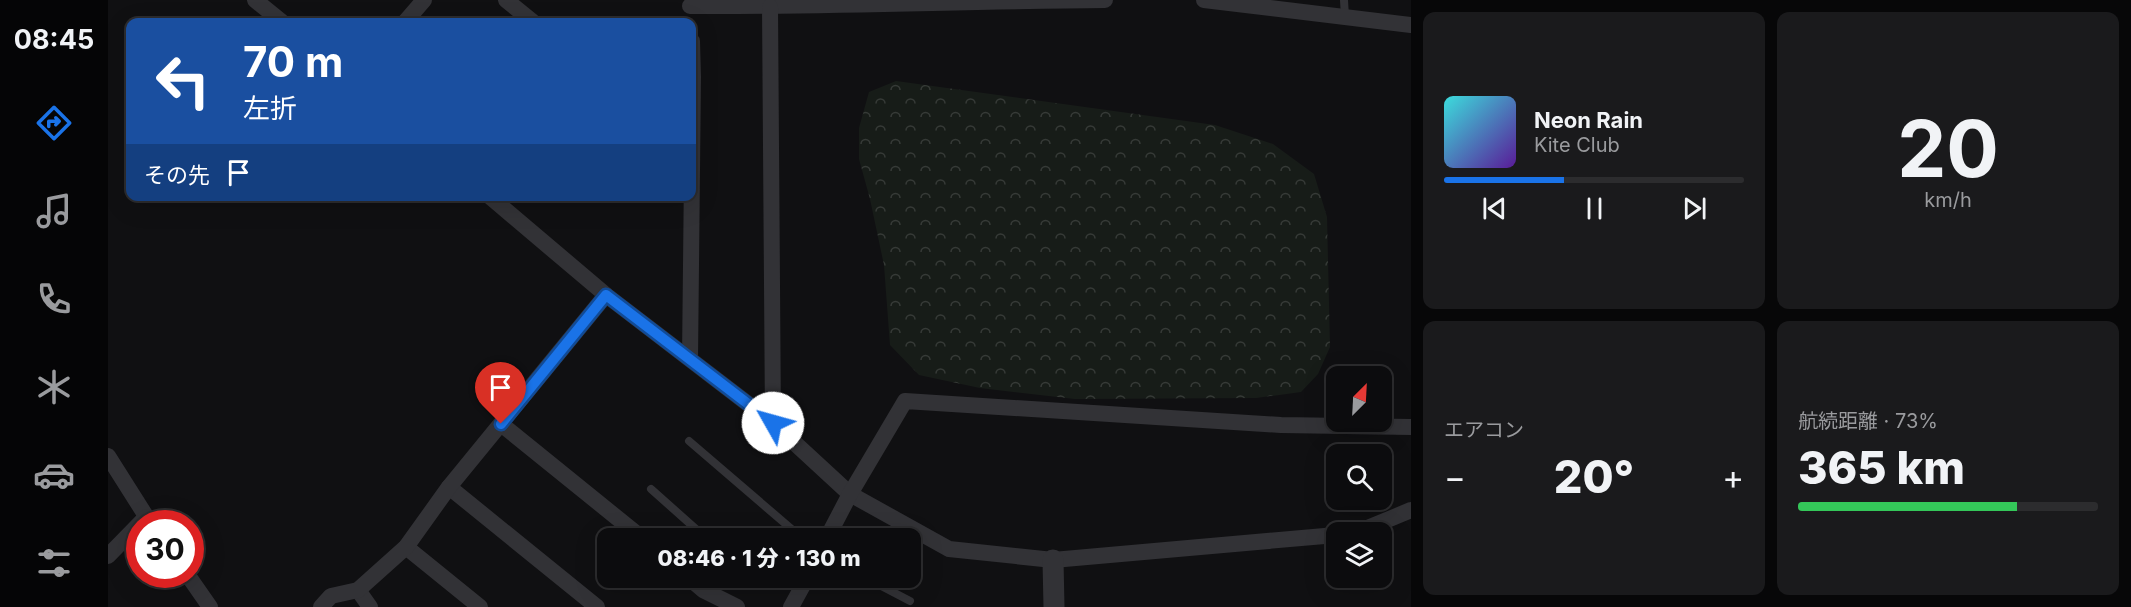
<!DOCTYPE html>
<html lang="ja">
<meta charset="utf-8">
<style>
body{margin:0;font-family:Inter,"Noto Sans JP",sans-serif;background:#1a1a1c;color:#f1f3f6;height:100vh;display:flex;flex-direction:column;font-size:22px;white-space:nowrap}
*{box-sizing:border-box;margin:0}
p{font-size:20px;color:#9a9b9e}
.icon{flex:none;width:33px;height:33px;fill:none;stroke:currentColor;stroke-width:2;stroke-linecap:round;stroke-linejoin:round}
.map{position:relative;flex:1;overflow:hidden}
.drawer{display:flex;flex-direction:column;gap:12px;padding:12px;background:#070708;width:720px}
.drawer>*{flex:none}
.banner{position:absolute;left:18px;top:18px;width:570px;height:183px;border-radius:12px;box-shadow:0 6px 24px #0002,0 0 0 2px #2c2c2e;background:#1a4fa0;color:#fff;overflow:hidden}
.needle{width:39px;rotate:24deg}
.buttons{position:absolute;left:1218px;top:366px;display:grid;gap:12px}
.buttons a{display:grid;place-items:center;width:66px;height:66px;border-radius:12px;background:#0c0c0e;box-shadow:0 6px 24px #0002,0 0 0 2px #2c2c2e;font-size:30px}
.speed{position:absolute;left:18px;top:510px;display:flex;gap:12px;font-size:30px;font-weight:700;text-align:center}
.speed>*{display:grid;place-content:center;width:78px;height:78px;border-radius:50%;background:#0c0c0e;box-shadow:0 6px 24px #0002,0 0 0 2px #2c2c2e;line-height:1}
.speed .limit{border:9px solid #d22;background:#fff;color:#111}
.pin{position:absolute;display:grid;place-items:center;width:51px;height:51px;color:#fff;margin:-62px -26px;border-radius:50% 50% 50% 0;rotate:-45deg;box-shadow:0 0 6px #0007}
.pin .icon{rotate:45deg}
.me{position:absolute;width:66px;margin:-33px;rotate:308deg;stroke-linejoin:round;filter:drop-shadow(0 0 4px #0008)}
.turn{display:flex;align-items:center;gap:21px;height:126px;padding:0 18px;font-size:27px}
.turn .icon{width:78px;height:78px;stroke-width:2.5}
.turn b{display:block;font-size:42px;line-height:51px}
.then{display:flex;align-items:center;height:57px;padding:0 18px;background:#0003;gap:12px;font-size:22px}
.big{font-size:45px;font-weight:800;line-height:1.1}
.drawer .tile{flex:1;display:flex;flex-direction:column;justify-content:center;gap:9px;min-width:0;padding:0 21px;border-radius:12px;background:#1a1a1c}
.drawer .dial{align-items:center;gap:0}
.dial b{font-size:78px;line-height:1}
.song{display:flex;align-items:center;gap:18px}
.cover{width:72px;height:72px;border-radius:9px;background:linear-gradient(135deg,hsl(180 70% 55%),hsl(270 70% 35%))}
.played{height:6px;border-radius:3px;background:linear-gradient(90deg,#1a73e8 40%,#2c2c2e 40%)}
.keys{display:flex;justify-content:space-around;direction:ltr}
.heat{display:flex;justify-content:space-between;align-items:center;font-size:33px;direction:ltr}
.charge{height:9px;border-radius:4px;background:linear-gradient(90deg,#34c759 73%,#2c2c2e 0)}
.drawer .tiles{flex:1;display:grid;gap:12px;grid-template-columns:repeat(2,1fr)}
.trip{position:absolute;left:489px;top:528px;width:324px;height:60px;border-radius:12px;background:#0c0c0e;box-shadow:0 6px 24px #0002,0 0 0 2px #2c2c2e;font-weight:800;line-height:60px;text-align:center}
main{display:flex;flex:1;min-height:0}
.tabs{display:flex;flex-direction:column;width:108px;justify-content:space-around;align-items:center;background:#050506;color:#9a9b9e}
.tabs .icon{width:42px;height:42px}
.tabs .active{color:#1a73e8}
.tabs b{font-size:27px;color:#f1f3f6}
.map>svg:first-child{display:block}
.forest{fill:url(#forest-crowns)}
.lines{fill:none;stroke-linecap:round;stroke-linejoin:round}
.service{stroke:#323236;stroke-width:8}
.minor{stroke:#323236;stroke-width:16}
.tertiary{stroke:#323236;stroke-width:21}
.route-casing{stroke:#114b97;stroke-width:15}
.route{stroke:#1a73e8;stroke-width:10}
</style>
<main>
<nav class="tabs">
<b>08:45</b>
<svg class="icon active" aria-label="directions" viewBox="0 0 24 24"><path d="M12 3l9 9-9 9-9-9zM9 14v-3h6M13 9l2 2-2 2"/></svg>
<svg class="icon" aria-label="music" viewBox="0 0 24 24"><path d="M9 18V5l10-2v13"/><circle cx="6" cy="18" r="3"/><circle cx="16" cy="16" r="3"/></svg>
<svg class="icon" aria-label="phone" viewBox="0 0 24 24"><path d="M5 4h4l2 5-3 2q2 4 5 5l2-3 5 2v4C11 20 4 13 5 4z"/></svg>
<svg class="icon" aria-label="climate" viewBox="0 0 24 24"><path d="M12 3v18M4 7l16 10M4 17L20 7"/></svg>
<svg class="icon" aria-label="car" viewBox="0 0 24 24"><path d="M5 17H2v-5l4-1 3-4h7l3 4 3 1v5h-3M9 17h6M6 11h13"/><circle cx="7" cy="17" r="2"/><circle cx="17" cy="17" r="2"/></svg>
<svg class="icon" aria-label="filters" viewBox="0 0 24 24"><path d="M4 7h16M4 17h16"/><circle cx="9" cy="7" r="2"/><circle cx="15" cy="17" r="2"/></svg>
</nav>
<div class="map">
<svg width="1303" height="607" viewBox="0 0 1303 607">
<defs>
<pattern id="forest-crowns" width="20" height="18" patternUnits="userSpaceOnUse" patternTransform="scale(1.5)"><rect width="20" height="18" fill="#171c18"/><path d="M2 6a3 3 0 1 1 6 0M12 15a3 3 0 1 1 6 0" fill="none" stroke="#363a37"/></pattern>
</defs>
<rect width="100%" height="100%" fill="#101012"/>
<!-- forest -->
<polygon class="forest" points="788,81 1107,125 1165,144 1206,174 1219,217 1222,347 1210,374 1193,392 1148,398 967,399 872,388 811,375 782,345 776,265 762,199 751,159 751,128 761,92"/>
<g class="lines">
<!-- service -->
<g class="service">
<polyline points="1236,0 1237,17"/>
<polyline points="581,441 694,538"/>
<polyline points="543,489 598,538"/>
<polyline points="642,578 650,585"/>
<polyline points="758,578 802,601"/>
</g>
<!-- minor -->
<g class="minor">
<polyline points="147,0 174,22"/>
<polyline points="398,0 425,22"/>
<polyline points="1096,0 1303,25"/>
<path d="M582,6C720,7 859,1 997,0"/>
<polyline points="662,7 665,423"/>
<polyline points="297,22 316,0"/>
<polyline points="381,196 498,295 665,423 742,494 841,549 945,560 1228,535"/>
<polyline points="582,359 585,77 584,41"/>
<polyline points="393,424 534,538"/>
<polyline points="0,456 43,524"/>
<polyline points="341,487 489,607"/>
<polyline points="1250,532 1303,510"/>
<polyline points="719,538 742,494 797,401 1173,425 1303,427"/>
<polyline points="298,547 372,607"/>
<polyline points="0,556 38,517"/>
<polyline points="79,574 102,607"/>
<polyline points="581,578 595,590 629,607"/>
<polyline points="250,590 262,607"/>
<polyline points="213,607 223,596 250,590 298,547 341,487 498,295"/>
<polyline points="683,607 699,578"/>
</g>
<!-- tertiary -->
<polyline class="tertiary" points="945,560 946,607"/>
</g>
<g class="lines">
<!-- route casing -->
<g class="route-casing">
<polyline id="route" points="393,424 498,295 665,423"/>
</g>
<!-- route -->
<use href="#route" class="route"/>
</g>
</svg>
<div class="buttons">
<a><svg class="needle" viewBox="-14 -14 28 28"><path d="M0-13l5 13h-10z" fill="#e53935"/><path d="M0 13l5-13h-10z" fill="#9a9b9e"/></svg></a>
<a><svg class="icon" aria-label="search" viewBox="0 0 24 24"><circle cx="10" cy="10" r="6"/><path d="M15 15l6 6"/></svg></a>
<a><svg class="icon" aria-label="layers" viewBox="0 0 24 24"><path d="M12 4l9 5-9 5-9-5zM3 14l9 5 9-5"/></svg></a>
</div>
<div class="speed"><div class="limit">30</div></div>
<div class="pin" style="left:393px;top:424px;background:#d93025"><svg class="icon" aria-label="arrive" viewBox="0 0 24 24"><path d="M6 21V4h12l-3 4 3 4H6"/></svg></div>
<svg class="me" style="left:665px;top:423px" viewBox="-20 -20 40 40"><circle r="19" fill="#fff"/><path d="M0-13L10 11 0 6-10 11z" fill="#1a73e8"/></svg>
<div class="trip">08:46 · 1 分 · 130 m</div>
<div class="banner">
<div class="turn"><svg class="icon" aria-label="left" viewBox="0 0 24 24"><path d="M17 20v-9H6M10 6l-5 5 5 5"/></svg><div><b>70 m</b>左折</div></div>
<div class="then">その先<svg class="icon" aria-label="arrive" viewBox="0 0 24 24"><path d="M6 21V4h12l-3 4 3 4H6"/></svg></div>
</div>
</div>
<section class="drawer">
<div class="tiles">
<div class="tile">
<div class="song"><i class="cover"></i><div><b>Neon Rain</b><p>Kite Club</p></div></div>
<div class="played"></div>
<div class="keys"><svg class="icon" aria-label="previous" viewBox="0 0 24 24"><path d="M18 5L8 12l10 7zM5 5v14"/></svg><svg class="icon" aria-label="pause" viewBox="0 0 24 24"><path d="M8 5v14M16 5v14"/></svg><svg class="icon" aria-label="next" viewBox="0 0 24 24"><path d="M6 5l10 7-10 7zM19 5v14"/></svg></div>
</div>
<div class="tile dial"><b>20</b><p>km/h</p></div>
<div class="tile"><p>エアコン</p>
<div class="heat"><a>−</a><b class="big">20°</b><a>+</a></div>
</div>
<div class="tile"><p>航続距離 · 73%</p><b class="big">365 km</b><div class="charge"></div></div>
</div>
</section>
</main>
